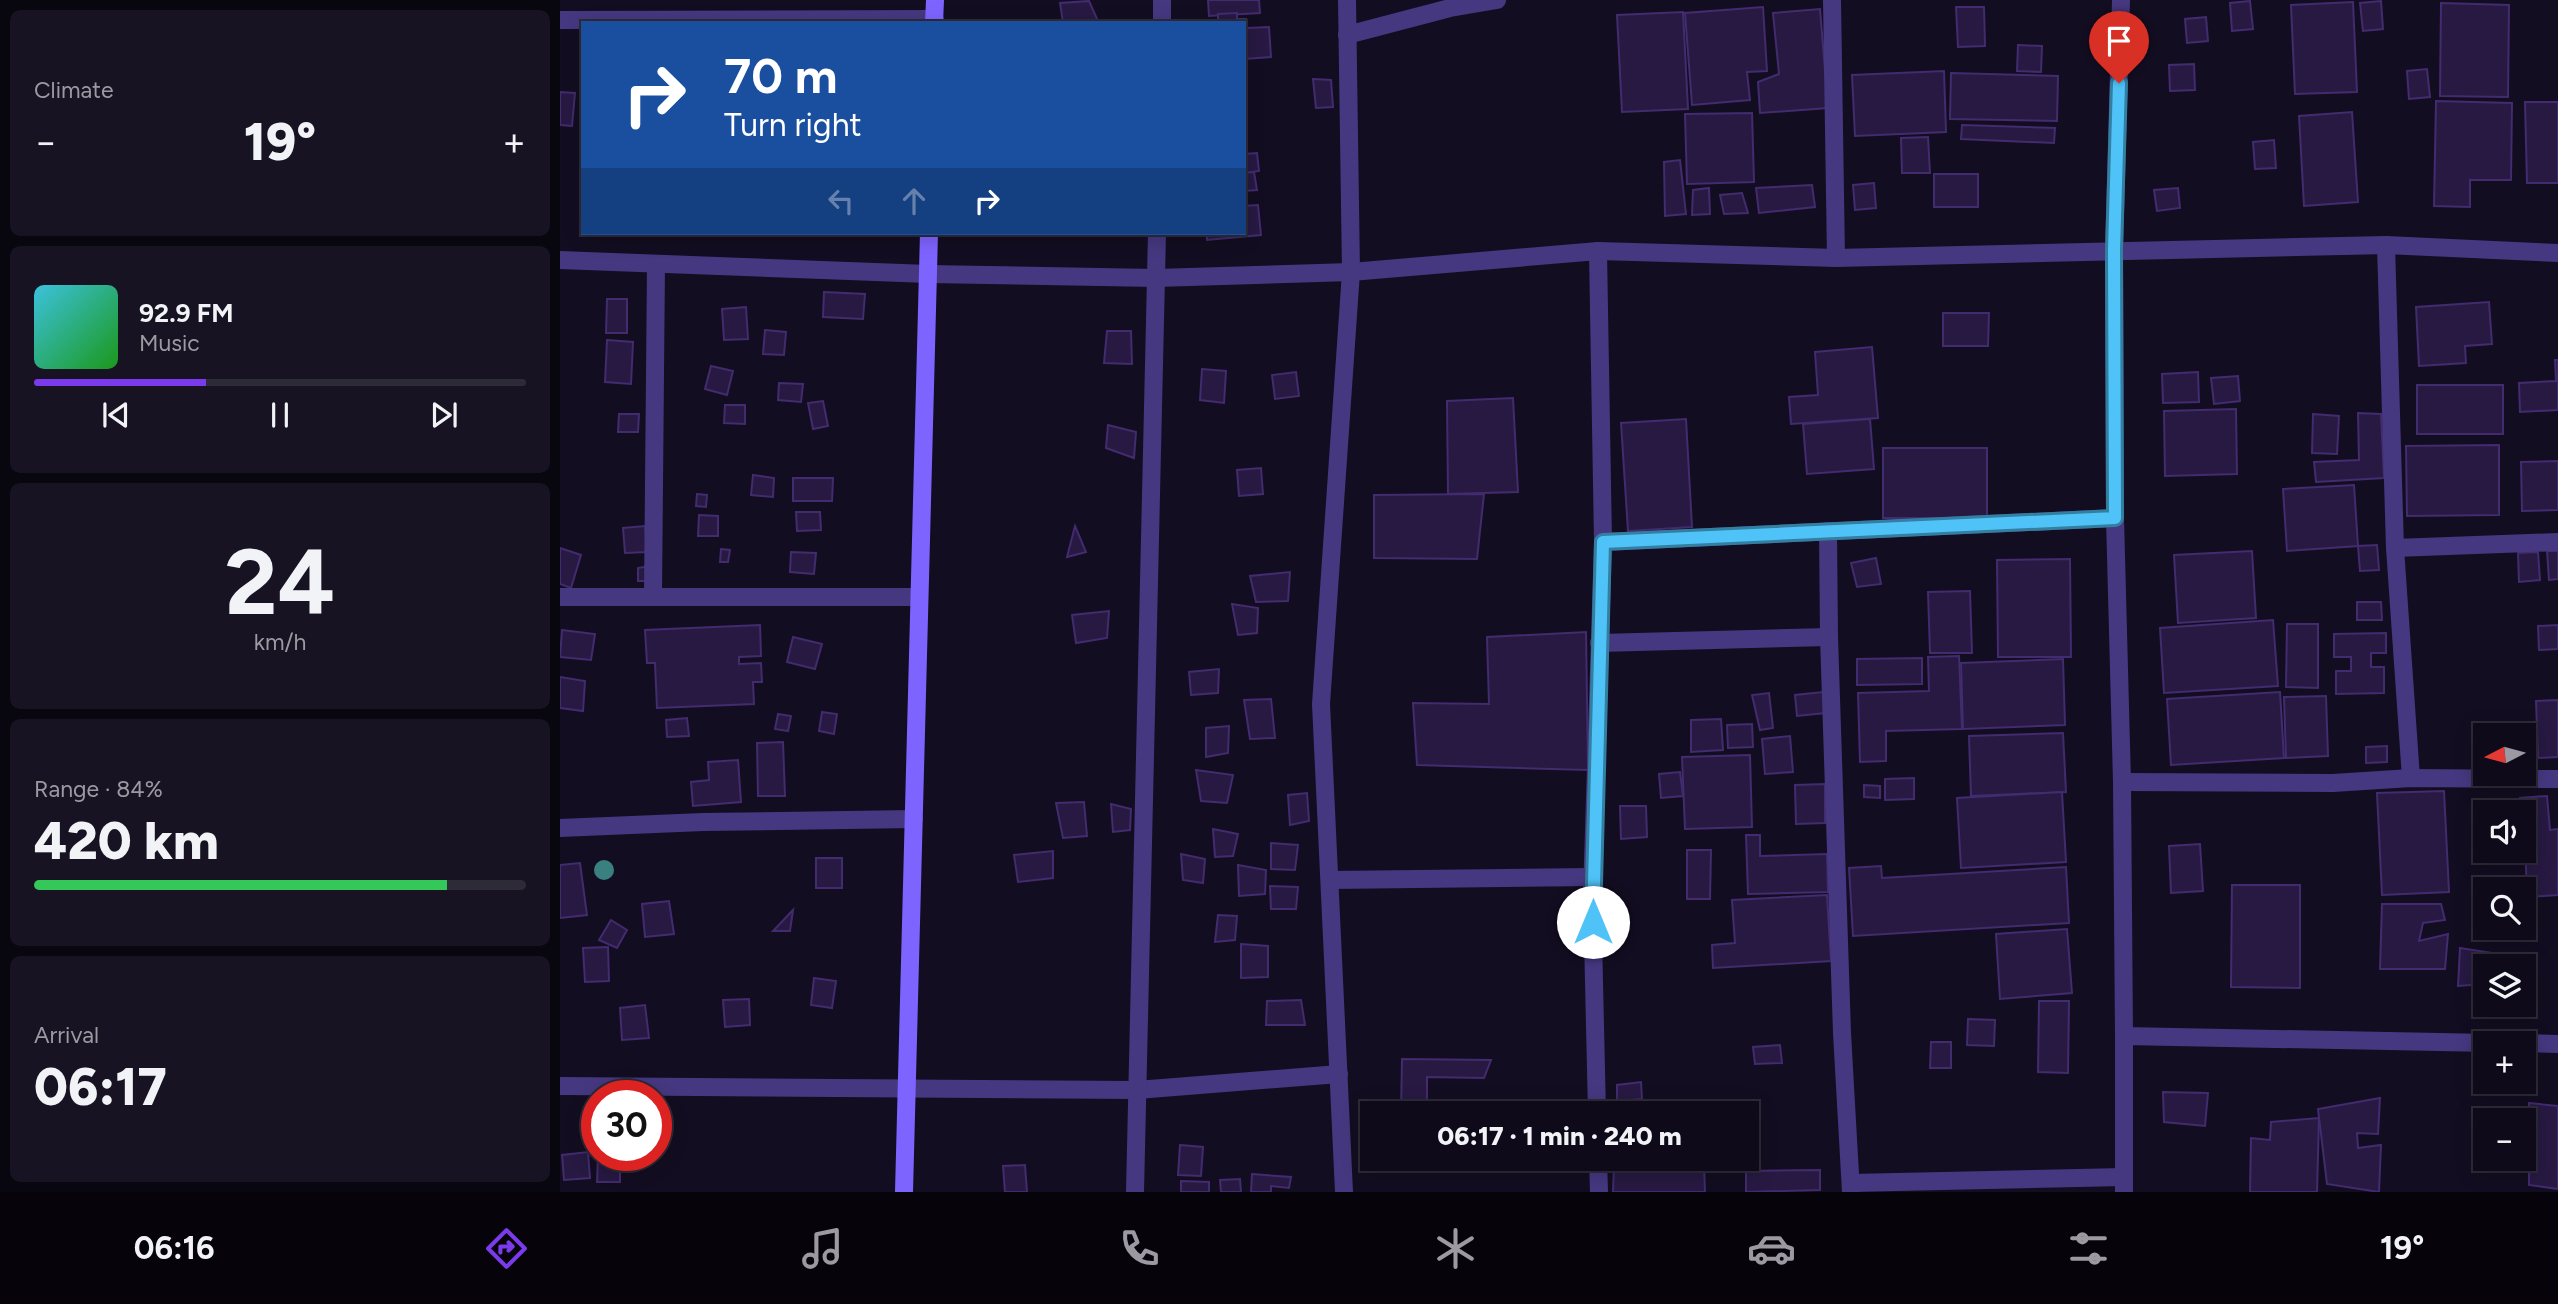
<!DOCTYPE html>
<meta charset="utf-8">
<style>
body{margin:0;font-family:Figtree,sans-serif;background:#171322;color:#f1f3f6;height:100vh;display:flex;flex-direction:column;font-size:26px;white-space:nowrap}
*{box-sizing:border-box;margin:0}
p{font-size:23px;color:#9b9aa2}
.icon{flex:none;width:38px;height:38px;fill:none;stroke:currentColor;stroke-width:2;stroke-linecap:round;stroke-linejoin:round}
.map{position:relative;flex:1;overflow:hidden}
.panel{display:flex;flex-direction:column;gap:10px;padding:10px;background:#08060e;width:560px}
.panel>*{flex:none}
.top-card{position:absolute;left:21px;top:21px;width:665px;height:214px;border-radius:0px;box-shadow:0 4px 18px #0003,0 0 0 2px #2e2b38;background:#1a4fa0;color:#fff;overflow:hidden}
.needle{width:46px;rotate:264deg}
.buttons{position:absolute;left:1913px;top:723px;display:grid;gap:14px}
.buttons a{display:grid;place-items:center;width:63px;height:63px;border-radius:0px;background:#0e0a19;box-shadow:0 4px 18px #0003,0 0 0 2px #2e2b38;font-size:35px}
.speed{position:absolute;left:21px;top:1080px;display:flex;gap:14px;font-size:35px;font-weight:700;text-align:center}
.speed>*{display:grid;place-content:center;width:91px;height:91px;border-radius:50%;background:#0e0a19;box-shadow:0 4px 18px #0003,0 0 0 2px #2e2b38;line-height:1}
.speed .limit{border:10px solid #d22;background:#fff;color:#111}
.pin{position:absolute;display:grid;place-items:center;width:60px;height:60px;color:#fff;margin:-72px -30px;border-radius:50% 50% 50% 0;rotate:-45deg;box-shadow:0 0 7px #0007}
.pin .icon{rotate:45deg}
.me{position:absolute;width:77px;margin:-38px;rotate:0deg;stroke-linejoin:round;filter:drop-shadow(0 0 5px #0008)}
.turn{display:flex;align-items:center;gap:24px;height:147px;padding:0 28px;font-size:32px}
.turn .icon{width:91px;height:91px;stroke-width:2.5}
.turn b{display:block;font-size:49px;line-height:60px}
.lanes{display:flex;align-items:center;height:66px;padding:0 28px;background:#0003;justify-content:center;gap:35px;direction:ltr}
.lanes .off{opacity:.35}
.big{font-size:52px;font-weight:800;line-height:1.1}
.panel .tile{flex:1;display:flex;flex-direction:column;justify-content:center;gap:10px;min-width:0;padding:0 24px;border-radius:10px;background:#171322}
.panel .dial{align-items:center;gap:0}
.dial b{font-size:91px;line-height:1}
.song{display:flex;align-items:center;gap:21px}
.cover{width:84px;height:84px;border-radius:10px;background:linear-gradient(135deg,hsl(190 70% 55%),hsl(120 70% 35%))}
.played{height:7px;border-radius:4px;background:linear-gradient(90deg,#7c3aed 35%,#2e2b38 35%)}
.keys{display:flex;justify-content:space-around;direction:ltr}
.heat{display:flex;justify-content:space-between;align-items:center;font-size:38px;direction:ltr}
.charge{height:10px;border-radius:5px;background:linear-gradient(90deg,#34c759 84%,#2e2b38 0)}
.trip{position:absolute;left:800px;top:1101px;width:399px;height:70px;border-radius:0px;background:#0e0a19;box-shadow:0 4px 18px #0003,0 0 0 2px #2e2b38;font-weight:800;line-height:70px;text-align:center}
.menu{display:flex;height:112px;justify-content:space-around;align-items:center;background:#06040a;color:#9b9aa2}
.menu .icon{width:49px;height:49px}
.menu .current{color:#7c3aed}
.menu b{font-size:32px;color:#f1f3f6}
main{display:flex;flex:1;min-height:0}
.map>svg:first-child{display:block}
.building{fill:#271942;stroke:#422b6e;stroke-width:2}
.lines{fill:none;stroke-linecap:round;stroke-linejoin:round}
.street{stroke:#453880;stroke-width:18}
.secondary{stroke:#7e64ff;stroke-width:18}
.tree{fill:#3a8081}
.route-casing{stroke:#337fa1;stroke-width:18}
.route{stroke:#4fc3f7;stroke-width:12}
</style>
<main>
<section class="panel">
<div class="tile"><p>Climate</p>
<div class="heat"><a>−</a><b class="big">19°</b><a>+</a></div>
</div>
<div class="tile">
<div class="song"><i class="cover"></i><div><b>92.9 FM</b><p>Music</p></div></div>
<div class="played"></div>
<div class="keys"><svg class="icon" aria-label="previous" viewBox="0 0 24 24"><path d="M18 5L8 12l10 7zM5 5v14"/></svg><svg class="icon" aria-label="pause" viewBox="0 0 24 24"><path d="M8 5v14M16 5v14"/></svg><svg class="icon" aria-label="next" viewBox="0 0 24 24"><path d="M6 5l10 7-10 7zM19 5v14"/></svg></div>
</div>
<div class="tile dial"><b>24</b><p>km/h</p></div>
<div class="tile"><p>Range · 84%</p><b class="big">420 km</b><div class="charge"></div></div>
<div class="tile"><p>Arrival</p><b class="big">06:17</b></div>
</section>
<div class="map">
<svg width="1998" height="1192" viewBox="0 0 1998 1192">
<rect width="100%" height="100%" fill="#130d21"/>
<!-- building -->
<g class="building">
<polygon points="648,0 699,0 700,13 649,16"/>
<polygon points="529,1 538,21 503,23 500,3"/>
<polygon points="1690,1 1693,29 1672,31 1670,3"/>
<polygon points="1821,1 1823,29 1803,31 1800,3"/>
<polygon points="1793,2 1797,92 1735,94 1731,5"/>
<polygon points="1881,3 1949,5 1948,97 1880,96"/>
<polygon points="1203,7 1207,71 1187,72 1190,100 1132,105 1125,13"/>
<polygon points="1396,7 1424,7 1425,46 1398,47"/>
<polygon points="1260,9 1268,108 1200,113 1198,82 1219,74 1213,13"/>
<polygon points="1123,12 1128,109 1062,112 1057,15"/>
<polygon points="677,13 677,19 686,19 687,28 709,27 711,57 684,59 684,23 658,23 658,14"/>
<polygon points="1646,17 1648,41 1627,43 1625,19"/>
<polygon points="1458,45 1482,46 1481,72 1457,71"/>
<polygon points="1634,64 1635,90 1610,91 1609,65"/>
<polygon points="1867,69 1870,97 1849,99 1847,71"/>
<polygon points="1384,71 1386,132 1295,136 1292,75"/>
<polygon points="1391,73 1498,76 1497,121 1390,119"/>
<polygon points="753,79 771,80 773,107 756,108"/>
<polygon points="0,92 15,93 12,126 0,125"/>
<polygon points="1876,101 1952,103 1951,180 1910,180 1910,207 1874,206"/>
<polygon points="1965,102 1998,102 1998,183 1967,183"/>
<polygon points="1792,112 1798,202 1744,206 1739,116"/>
<polygon points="1192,113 1194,182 1127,184 1125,114"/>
<polygon points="1402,125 1495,128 1494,143 1401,139"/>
<polygon points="1368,137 1370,173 1342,173 1341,138"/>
<polygon points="1714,140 1716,168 1695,169 1693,142"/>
<polygon points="697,153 699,171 684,173 684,154"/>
<polygon points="1120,160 1126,214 1105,216 1104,162"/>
<polygon points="694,172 697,190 684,191 684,173"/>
<rect x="1374" y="174" width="44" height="33"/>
<polygon points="1314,183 1316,208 1295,210 1293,185"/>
<polygon points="1252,185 1255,207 1199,213 1196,188"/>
<polygon points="1149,188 1150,214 1132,215 1133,190"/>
<polygon points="1618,188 1620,208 1597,211 1594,190"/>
<polygon points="1182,193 1188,213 1164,214 1160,195"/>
<polygon points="698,205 701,235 647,240 647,233 684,233 684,206"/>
<polygon points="264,292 305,294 303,319 263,317"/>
<polygon points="47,299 67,299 67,333 46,333"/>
<polygon points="1929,302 1932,344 1905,346 1906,363 1859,366 1856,307"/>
<polygon points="186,307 188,339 164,340 162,309"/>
<polygon points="1383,313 1429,313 1428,346 1383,346"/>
<polygon points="205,330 226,332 224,355 203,354"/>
<polygon points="547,331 571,331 572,364 544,363"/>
<polygon points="47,340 73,342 71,384 45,382"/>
<polygon points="1312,347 1318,418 1231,424 1229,397 1258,395 1255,352"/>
<polygon points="1995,360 1998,360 1998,410 1960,412 1959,383 1996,381"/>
<polygon points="151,366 173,371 167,395 145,389"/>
<polygon points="642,369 666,371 664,403 640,400"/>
<polygon points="736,372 739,396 715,399 712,375"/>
<polygon points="1638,372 1639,402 1603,403 1602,374"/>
<polygon points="1678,376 1680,401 1654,404 1651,378"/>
<polygon points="219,383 243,384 241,402 218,400"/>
<rect x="1857" y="385" width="86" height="49"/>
<polygon points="953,398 958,492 888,494 887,401"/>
<polygon points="263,401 268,426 253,429 248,403"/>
<polygon points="165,405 185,405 185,424 164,423"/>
<polygon points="1676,409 1677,474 1605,476 1604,411"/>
<polygon points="1798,413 1821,414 1824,478 1756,482 1754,462 1799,460"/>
<polygon points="59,414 79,414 78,432 58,432"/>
<polygon points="1753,414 1779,416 1777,454 1752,453"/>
<polygon points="1126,419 1132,527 1068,531 1061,423"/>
<polygon points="1310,419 1314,469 1247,474 1243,424"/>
<polygon points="548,425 576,432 574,458 546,448"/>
<polygon points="1939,445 1939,515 1847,516 1846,446"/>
<rect x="1323" y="448" width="104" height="70"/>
<polygon points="1998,461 1998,510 1962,511 1961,462"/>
<polygon points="701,468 703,494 679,496 677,470"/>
<polygon points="193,475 214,478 213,497 191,495"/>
<polygon points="233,478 273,478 272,501 233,501"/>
<polygon points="1794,485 1798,546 1727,551 1723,489"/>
<polygon points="137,494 147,495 146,507 136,506"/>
<polygon points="924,494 917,559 814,558 814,495"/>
<polygon points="236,512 260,512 261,530 237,531"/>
<polygon points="139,515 158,516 158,536 138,536"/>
<polygon points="85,526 87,552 65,553 63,528"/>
<polygon points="515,526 526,552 507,557"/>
<polygon points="1817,545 1819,570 1800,571 1798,546"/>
<polygon points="0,548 21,555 11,588 0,584"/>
<polygon points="161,549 170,550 168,562 160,562"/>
<polygon points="1692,551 1696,618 1618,623 1614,555"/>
<polygon points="1987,551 1998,551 1998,579 1989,580"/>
<polygon points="231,552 256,553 254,574 230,572"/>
<polygon points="1978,552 1980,580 1959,582 1958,553"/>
<polygon points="1316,558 1321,584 1297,587 1291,563"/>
<polygon points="1510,559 1511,657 1438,657 1437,560"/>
<polygon points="89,566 89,581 78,581 78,568"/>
<polygon points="730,572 728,601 696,602 690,576"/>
<polygon points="1410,591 1412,653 1370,653 1368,592"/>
<polygon points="1797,602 1821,602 1822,620 1797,620"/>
<polygon points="672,604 698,608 697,633 678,635"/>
<polygon points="549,611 547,638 516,643 512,615"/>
<polygon points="1713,620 1718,686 1604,693 1600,628"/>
<polygon points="1727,624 1758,624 1758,688 1726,687"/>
<polygon points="200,625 201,656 179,657 179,664 201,663 202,682 193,682 194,704 97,708 95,663 87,663 85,630"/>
<polygon points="1998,625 1998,649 1979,650 1978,626"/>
<polygon points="2,630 35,634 31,660 0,657"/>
<polygon points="1026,632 1028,770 857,765 853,703 929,704 927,637"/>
<polygon points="1826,633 1826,653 1811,653 1811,667 1824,667 1824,693 1776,694 1776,671 1791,671 1791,657 1774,657 1774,634"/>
<polygon points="233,637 262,644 255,669 227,662"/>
<polygon points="1399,656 1402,729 1326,731 1326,761 1300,762 1298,693 1369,691 1368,657"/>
<polygon points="1362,658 1362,684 1297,685 1297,659"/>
<polygon points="1503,659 1505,725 1403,729 1401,663"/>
<polygon points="659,669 658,693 631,695 629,672"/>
<polygon points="0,677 25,681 23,711 0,708"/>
<polygon points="1263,692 1265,713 1237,716 1235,695"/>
<polygon points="1720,692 1724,758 1611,765 1607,699"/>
<polygon points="1209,693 1213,728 1200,730 1192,695"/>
<polygon points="1766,696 1768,756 1726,758 1724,697"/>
<polygon points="711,699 715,738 690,739 684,700"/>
<polygon points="1998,700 1998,757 1978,758 1976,701"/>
<polygon points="262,712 277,714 274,734 259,731"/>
<polygon points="218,714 231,716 228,731 215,729"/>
<polygon points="127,718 129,736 107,737 106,720"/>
<polygon points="1161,719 1163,750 1131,752 1131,720"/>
<polygon points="1192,724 1193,747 1168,748 1167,725"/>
<polygon points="669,726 668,753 646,757 646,728"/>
<polygon points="1503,733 1506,792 1411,796 1409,736"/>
<polygon points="1230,736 1233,772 1205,774 1202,739"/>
<polygon points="223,742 225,796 198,796 197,743"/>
<polygon points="1827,746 1827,762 1806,763 1806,747"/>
<polygon points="1190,755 1192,827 1125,829 1122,757"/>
<polygon points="178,760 181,802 133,806 131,782 149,780 148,762"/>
<polygon points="636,770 673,775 667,803 641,801"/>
<polygon points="1120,772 1123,796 1101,798 1099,774"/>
<polygon points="1354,778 1354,799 1325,800 1325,779"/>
<polygon points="1265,784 1265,823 1236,824 1235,785"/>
<polygon points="1304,785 1320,786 1320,798 1304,797"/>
<polygon points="1884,791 1889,892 1822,895 1817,793"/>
<polygon points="1502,792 1506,862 1401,868 1397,798"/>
<polygon points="747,793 749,821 730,825 728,795"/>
<polygon points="1987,796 1990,830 1998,829 1998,895 1967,897 1964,812 1961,812 1960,798"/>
<polygon points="524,802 527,836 503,838 496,803"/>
<polygon points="551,804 571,809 570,830 553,832"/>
<polygon points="1060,806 1086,806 1087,837 1061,839"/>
<polygon points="653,829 678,834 673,856 655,857"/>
<polygon points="1186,835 1200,835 1200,856 1267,854 1268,892 1188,894"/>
<polygon points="711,843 738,845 735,870 711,869"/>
<polygon points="1640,844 1643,891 1611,893 1609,846"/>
<polygon points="1127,850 1151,850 1150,899 1127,899"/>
<polygon points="493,851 493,878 458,882 454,855"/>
<polygon points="621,854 645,859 643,883 623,880"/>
<rect x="256" y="858" width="26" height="30"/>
<polygon points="20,863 27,915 0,918 0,865"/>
<polygon points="678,865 706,870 705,894 679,896"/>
<polygon points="1321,866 1322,878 1506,867 1509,923 1293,936 1289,868"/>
<polygon points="1672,885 1740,885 1740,988 1671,987"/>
<polygon points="710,886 738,887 736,909 711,909"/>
<polygon points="1267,895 1271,961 1153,968 1152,945 1175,943 1172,900"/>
<polygon points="109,901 114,934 85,937 82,904"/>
<polygon points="1822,904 1881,904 1885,920 1863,923 1859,941 1888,934 1885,969 1820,969"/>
<polygon points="233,910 230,931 213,931"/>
<polygon points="658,915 677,916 675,940 655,942"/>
<polygon points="51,920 67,930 57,948 39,940"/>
<polygon points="1507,929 1512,993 1440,999 1436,934"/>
<polygon points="681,944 708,946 708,977 681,978"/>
<polygon points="48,947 49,981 25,982 23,948"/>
<polygon points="1900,948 1933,953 1934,966 1925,966 1925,984 1898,986"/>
<polygon points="254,978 276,981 272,1008 251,1005"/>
<polygon points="189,999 190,1025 165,1027 163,1000"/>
<polygon points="741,1000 745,1025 706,1025 707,1001"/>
<polygon points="1479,1001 1509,1001 1508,1073 1478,1072"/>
<polygon points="85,1005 89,1038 62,1040 60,1008"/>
<polygon points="1408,1019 1435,1020 1434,1046 1407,1045"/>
<polygon points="1371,1042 1391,1042 1391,1068 1370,1068"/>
<polygon points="1220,1045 1222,1063 1195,1064 1193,1047"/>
<polygon points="842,1059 931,1060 924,1078 867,1077 867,1113 841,1113"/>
<polygon points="1081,1082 1082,1099 1057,1101 1057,1085"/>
<polygon points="1603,1092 1648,1093 1645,1126 1604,1122"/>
<polygon points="1820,1098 1818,1134 1797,1133 1798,1148 1821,1145 1819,1192 1767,1184 1758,1109"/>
<polygon points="1969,1103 1998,1106 1998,1189 1969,1185"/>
<polygon points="1093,1106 1094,1113 1063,1113 1062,1109"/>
<polygon points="1759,1118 1757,1192 1690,1192 1691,1138 1710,1140 1711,1122"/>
<polygon points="620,1145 643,1147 641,1176 618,1175"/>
<polygon points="28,1152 30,1178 4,1180 2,1155"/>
<polygon points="38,1156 60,1156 60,1182 37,1182"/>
<polygon points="465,1165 467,1192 445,1192 443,1166"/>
<polygon points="1144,1165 1145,1192 1053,1192 1054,1166"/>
<polygon points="1260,1170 1260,1190 1186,1192 1186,1171"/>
<polygon points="692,1174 731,1177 729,1188 711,1186 711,1192 691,1192"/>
<polygon points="680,1179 681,1192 661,1192 660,1180"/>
<polygon points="621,1181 649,1182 649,1192 621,1192"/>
</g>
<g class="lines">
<!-- street -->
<g class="street">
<polyline points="1272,0 1276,258"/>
<polyline points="1561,0 1554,250 1555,518 1562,782 1564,1036 1930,1043"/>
<polyline points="0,20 375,19"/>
<polyline points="602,23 602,0"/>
<polyline points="787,35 890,8 937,0"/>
<polyline points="1826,245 1835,548 1851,778"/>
<polyline points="0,260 368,274 596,278 791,272 1038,251 1276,258 1826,245 1998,253"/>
<polyline points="1268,531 1269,637"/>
<polyline points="1043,542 1555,518"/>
<polyline points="1835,548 1998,542"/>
<polyline points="93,595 96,264"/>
<polyline points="0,597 359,597"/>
<polyline points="1039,643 1269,637 1282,1033 1291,1192"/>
<polyline points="1562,782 1773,783 1851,778 1998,779"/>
<polyline points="0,828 143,822 354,819"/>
<polyline points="770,880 1033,877"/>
<polyline points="1964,1043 1998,1044"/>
<polyline points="0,1086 577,1090 779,1074"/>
<polyline points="1037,1113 1032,894 1043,542 1038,251"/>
<polyline points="1038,1158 1039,1192"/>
<polyline points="1291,1183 1564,1177"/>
<polyline points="575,1192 597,233"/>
<polyline points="784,1192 761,704 791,272 787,0"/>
<polyline points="1564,1192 1564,1036"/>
</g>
<!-- secondary -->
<g class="secondary">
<polyline points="374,23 375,0"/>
<polyline points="344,1192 369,233"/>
</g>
</g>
<!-- trees -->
<circle class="tree" cx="44" cy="870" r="10"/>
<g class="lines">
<!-- route casing -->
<g class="route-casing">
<polyline id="route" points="1033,922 1043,542 1555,518 1554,250 1559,83"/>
</g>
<!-- route -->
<use href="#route" class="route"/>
</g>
</svg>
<div class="buttons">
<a><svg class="needle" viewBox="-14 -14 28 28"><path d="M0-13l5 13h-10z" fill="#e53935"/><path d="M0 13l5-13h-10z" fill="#9b9aa2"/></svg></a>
<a><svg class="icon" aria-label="sound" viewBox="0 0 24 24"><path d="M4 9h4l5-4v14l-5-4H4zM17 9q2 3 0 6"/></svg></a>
<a><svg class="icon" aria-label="search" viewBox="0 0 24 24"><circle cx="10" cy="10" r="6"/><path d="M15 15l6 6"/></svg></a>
<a><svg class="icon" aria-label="layers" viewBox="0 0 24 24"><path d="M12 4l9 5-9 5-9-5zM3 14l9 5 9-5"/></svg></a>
<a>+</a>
<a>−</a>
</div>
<div class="speed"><div class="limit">30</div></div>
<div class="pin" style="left:1559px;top:83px;background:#d93025"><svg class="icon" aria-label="arrive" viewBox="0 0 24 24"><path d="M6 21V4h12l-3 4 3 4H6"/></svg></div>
<svg class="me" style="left:1033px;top:922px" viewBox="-20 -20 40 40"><circle r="19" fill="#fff"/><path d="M0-13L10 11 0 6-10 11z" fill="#4fc3f7"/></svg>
<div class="trip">06:17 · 1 min · 240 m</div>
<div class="top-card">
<div class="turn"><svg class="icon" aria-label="right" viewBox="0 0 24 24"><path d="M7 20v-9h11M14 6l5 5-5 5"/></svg><div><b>70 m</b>Turn right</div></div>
<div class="lanes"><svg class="icon off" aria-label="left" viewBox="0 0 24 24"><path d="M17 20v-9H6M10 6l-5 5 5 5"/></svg><svg class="icon off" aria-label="ahead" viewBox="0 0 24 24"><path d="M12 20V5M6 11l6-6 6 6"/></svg><svg class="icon" aria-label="right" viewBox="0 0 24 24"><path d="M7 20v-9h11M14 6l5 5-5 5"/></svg></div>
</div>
</div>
</main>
<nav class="menu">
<b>06:16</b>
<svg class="icon current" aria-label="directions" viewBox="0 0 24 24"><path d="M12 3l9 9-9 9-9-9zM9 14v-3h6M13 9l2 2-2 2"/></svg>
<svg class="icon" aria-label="music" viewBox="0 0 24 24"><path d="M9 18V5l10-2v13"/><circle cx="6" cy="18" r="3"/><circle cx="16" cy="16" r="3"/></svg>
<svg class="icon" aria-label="phone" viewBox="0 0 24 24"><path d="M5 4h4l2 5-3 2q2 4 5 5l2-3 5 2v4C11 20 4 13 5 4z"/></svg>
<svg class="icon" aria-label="climate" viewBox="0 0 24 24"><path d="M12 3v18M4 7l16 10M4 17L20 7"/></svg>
<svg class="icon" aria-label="car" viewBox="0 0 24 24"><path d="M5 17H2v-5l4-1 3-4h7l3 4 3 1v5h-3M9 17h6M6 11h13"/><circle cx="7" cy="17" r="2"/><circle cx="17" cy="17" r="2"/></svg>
<svg class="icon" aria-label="filters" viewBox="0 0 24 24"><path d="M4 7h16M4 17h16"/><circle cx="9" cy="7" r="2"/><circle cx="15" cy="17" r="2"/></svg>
<b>19°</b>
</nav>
